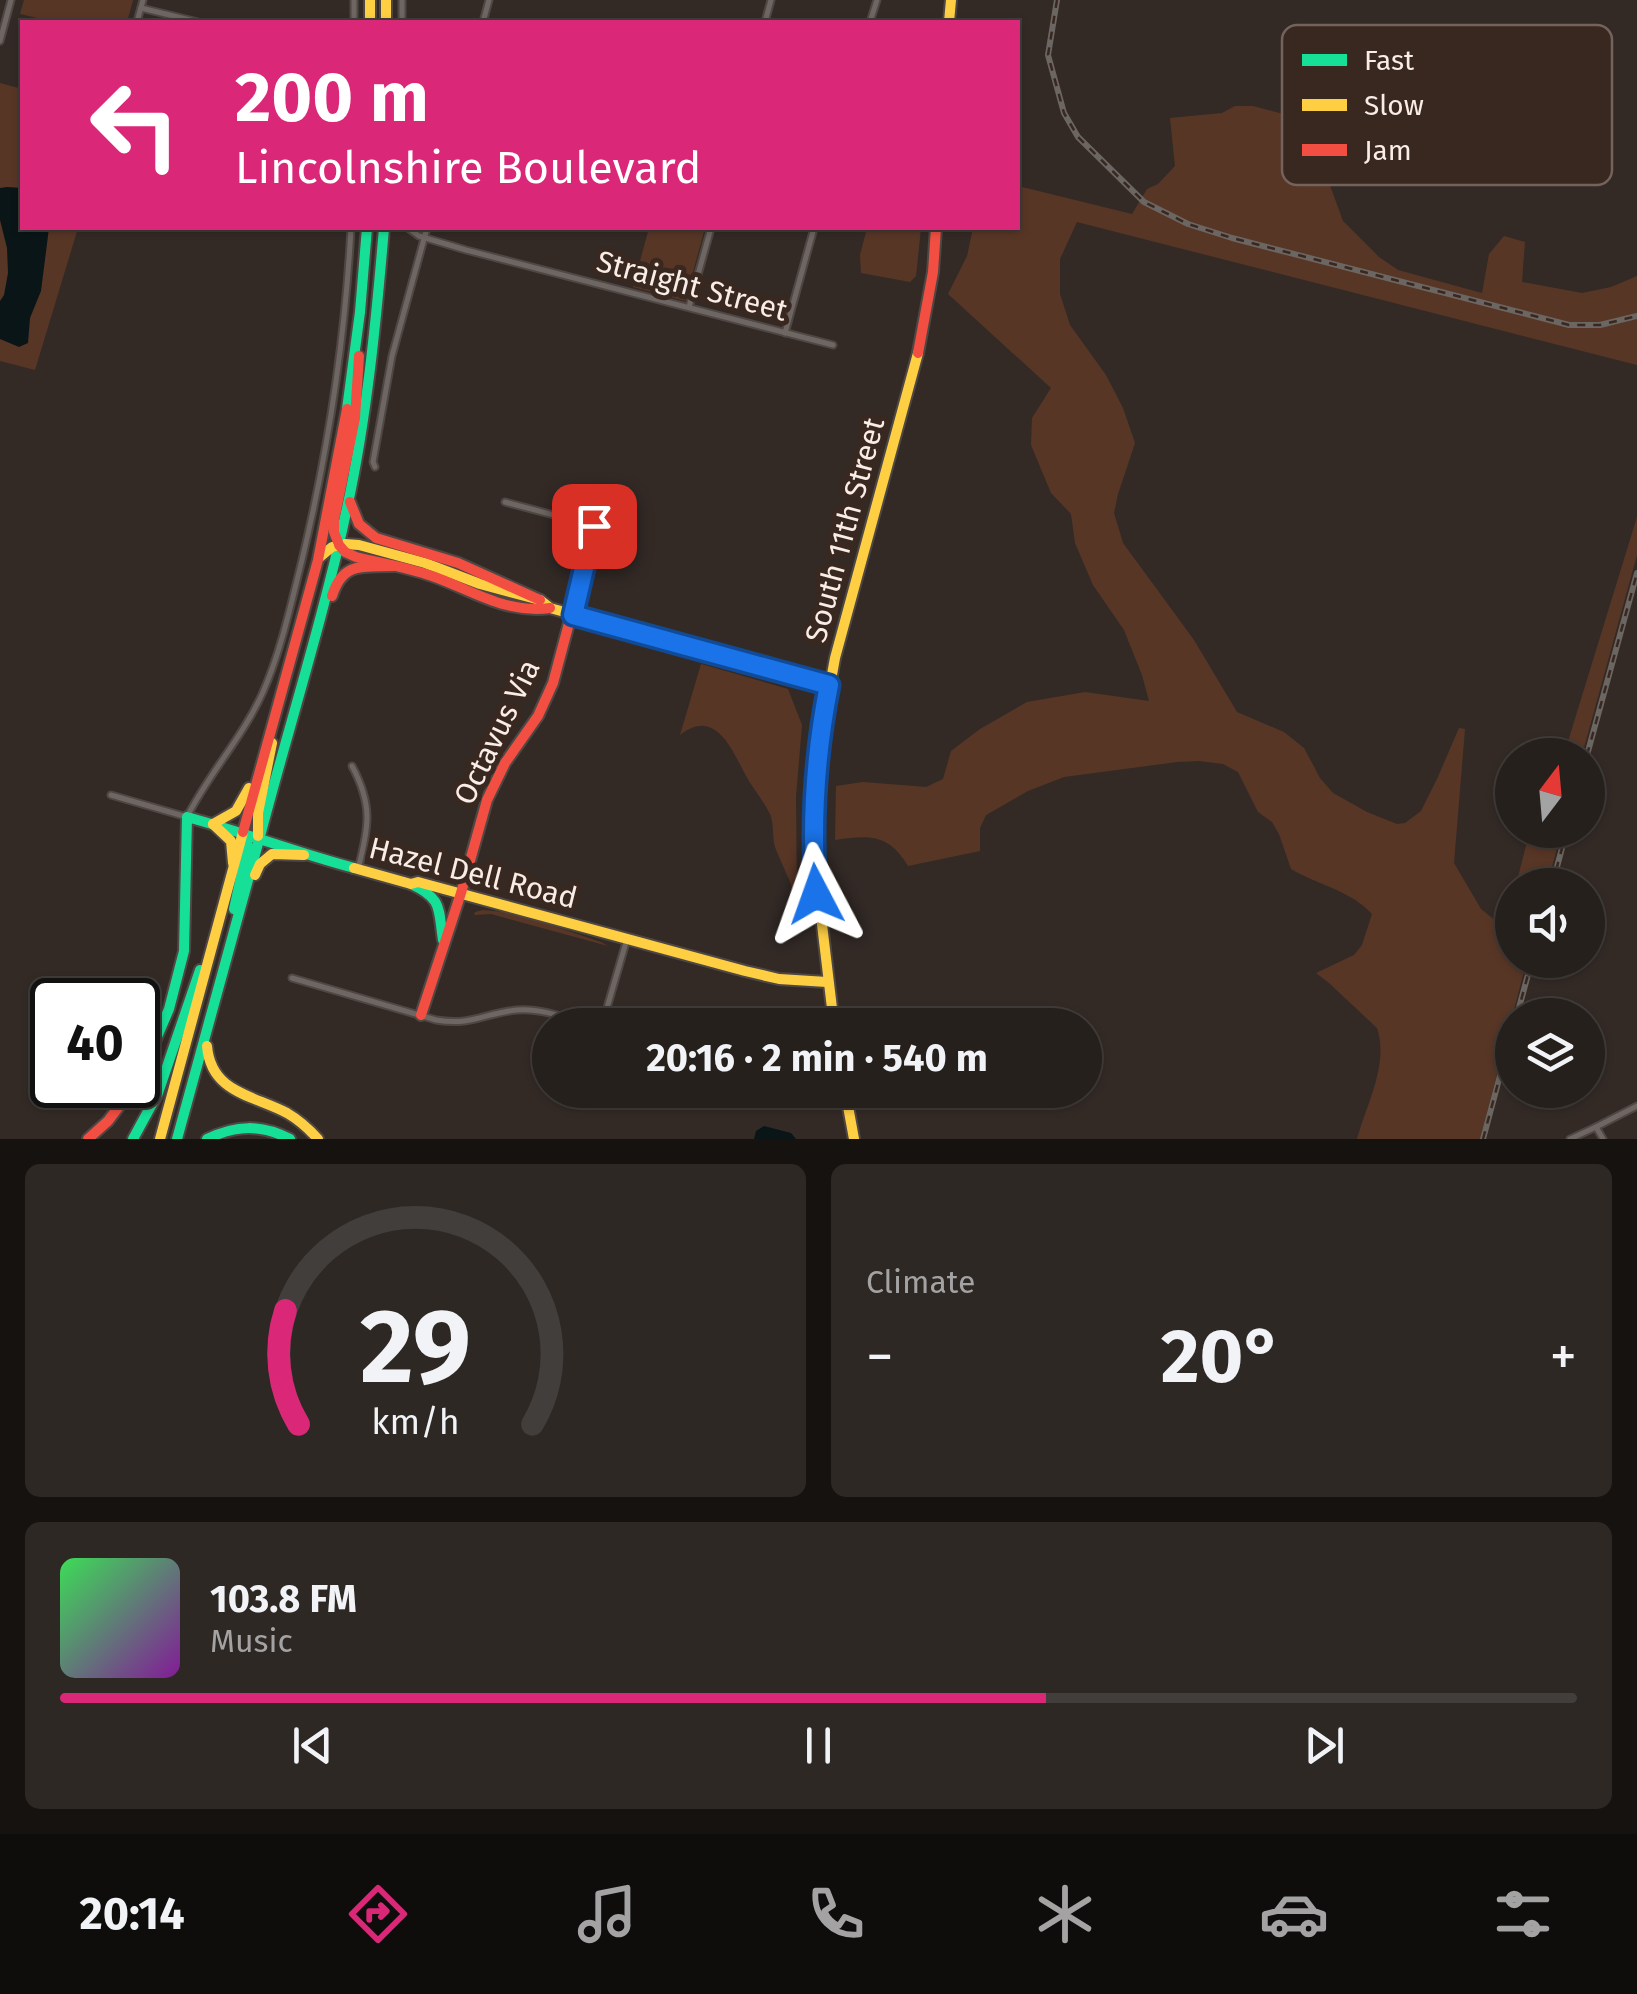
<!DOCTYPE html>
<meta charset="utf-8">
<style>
body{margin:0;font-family:"Fira Sans",sans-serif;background:#2e2825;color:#f1f3f6;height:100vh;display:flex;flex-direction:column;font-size:38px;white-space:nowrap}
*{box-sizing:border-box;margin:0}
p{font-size:32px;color:#a4a3a3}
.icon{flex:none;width:55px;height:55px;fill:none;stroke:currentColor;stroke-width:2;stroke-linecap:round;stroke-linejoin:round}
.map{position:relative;height:1139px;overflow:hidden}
.panel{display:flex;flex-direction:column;gap:25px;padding:25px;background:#15120f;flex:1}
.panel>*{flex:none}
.top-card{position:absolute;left:20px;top:20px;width:1000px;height:210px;border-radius:0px;box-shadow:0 2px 8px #0004,0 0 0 2px #423e3b;background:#db2777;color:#fff;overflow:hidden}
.needle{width:65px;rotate:16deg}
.fabs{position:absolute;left:1495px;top:738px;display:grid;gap:20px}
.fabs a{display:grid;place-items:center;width:110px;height:110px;border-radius:50%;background:#26201c;box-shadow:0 2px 8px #0004,0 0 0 2px #423e3b;font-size:50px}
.speed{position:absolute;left:30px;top:978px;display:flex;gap:20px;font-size:50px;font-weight:700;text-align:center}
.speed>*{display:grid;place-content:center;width:130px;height:130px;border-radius:50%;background:#26201c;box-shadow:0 2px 8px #0004,0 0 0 2px #423e3b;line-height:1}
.speed .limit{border:5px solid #111;border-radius:15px;background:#fff;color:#111}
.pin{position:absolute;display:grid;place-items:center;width:85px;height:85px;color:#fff;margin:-42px;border-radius:20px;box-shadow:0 5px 15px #0006}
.me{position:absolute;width:110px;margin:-55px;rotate:356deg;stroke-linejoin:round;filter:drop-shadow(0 0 8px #0008)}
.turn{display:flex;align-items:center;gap:35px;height:210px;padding:0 50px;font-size:45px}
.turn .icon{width:130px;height:130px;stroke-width:2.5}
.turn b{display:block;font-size:70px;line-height:85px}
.big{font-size:75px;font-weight:700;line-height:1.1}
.panel .card{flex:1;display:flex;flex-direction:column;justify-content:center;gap:15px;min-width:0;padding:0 35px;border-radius:15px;background:#2e2825}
.panel .dial{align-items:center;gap:0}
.dial svg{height:260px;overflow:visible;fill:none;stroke:#423e3b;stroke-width:7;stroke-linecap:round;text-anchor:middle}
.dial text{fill:#f1f3f6;stroke:none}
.song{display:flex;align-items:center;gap:30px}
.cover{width:120px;height:120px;border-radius:15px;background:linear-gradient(135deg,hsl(130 70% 55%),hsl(290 70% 35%))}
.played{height:10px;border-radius:5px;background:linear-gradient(90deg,#db2777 65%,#423e3b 65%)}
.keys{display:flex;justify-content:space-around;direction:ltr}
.heat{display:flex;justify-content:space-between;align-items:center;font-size:55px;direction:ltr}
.panel .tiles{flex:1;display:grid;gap:25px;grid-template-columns:1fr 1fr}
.card:last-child{grid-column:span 2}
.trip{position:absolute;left:532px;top:1008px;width:570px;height:100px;border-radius:50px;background:#26201c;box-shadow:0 2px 8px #0004,0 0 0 2px #423e3b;font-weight:700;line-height:100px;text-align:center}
.tabs{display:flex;height:160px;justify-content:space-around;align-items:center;background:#0f0d0b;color:#a4a3a3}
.tabs .icon{width:70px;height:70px}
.tabs .selected{color:#db2777}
.tabs b{font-size:45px;color:#f1f3f6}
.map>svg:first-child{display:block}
.green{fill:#583626}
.water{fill:#0a1517}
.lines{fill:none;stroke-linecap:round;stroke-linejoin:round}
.street-casing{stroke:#4f4743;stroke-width:9}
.fast-casing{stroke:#4f4743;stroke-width:14}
.slow-casing{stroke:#4f4743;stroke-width:14}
.jam-casing{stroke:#4f4743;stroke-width:14}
.street{stroke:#6e6662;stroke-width:5}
.fast{stroke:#16e098;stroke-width:10}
.slow{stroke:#ffcf43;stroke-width:10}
.jam{stroke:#f24e42;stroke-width:10}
.rail-casing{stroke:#6c6662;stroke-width:6}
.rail{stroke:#392820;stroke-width:2.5;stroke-dasharray:8;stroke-linecap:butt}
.route-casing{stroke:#114b97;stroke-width:25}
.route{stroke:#1a73e8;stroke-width:18}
.labels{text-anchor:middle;stroke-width:10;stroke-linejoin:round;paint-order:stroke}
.street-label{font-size:30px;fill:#f9ede8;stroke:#392820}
.key{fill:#392820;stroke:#73635c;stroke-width:2.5}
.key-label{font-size:28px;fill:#f9ede8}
</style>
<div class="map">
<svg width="1637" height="1139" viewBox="0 0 1637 1139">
<rect width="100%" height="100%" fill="#332a26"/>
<!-- green -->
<g class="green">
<polygon points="24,0 133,0 127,22 54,22 20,14"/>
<polygon points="0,83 22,89 22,228 78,228 35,370 0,361"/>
<path d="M1235,106H1253L1306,120L1343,221L1379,257L1398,270L1482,293L1489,254L1504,236L1525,242L1522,282L1582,293L1611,287L1637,276V365L1077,222L1060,259V294L1070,325L1106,375L1123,408L1135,443L1118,494L1114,513L1123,543L1194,640L1237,712L1284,732L1304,748L1320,778L1333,793L1367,812L1397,824L1405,823L1421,811L1437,779L1459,728L1465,729L1454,863L1481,909L1503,927L1512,897V960H1527L1480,1139H1357C1367,1103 1389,1064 1377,1028L1329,983L1316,973L1354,955L1362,945L1372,914C1350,890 1318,885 1291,869L1279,834L1272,822L1258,812L1238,772L1223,764L1199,761L1177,762L1064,777L1028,791L986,815L980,828V851L908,866C889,834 870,835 835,840L836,786L863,782L926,787L943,779L951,751L980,729L1027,702L1085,692L1149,701L1142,675L1124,630L1093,585L1075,543L1071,514L1051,493L1031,445L1032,418L1051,388L948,294L967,256L973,228H1018V186L1132,214L1147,189L1158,184L1175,166L1170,118L1222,113Z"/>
<polygon points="649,228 705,228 685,301 633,287"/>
<polygon points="867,228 921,228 916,276 910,282 861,273 860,255"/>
<polygon points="1637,517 1637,555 1582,755 1562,755 1566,748"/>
<path d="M701,664L788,689L802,725L796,796L797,902C792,884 784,869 777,852C771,840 775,826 770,814C764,802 756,792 749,781C734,756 718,705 680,735Z"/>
<polygon points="1530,830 1562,830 1547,885 1516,885"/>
<polygon points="483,910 515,913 601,942 608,946 491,914 474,915 475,912"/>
</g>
<!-- water -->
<g class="water">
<polygon points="7,187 22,188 22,228 49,228 41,291 30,318 28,343 19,347 0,339 0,301 4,295 8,273 7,248 0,220 0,188"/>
<polygon points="764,1126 791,1133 796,1139 754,1139 756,1131"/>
</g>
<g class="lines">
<!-- street casing -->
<g class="street-casing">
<g id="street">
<polyline points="402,0 402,22"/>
<polyline points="141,8 198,22"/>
<polyline points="137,22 143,0"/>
<polyline points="354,22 354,0"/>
<polyline points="483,22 489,0"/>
<polyline points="765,22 771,0"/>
<polyline points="870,22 877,0"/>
<polyline points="0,41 11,0"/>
<polyline points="408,228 419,236 466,250 833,345"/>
<polyline points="689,307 711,228"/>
<polyline points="785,333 814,228"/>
<polyline points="375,467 373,462 392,356 427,228"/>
<polyline points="505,502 595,526"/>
<path d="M352,766C373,805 369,827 358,869"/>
<path d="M111,795L187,817C209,773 243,737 263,692C281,651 291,604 302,560C328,451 345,340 351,228"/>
<path d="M292,978L436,1020C473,1026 484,1013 517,1010C541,1008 566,1018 589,1025"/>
<polyline points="602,1025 627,939"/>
<polyline points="1596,1127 1637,1106"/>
<polyline points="1570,1139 1596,1127 1603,1139"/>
</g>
</g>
<!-- fast casing -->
<g class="fast-casing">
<g id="fast">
<polyline points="347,409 360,312 367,228"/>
<path d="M259,840C288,729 323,620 347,508C367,416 376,322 384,228"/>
<path d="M411,884C443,899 438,908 443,940"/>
<polyline points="234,909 248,845 244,833"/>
<path d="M138,1081L169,1009L184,951L187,817C243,832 297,853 354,868"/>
<polyline points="133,1139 158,1093 200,970"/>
<polyline points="177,1139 259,840"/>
<path d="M207,1139C236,1125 261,1124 290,1139"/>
</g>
</g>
<!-- slow casing -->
<g class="slow-casing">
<g id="slow">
<polyline points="370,0 370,22"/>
<polyline points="386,0 386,22"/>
<polyline points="949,22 951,0"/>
<polyline points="320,557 332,547 345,544 359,545 425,563 480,584 540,600 550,608 829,685"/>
<polyline points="213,824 236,811 249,788"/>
<polyline points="213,824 231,841 233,863"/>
<polyline points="258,836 258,813 272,743"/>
<polyline points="354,868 411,884 418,882 745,971 779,979 827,982"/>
<polyline points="255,875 260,864 272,854 304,855"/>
<polyline points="834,1025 813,849 817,757 835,658 918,353"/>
<path d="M207,1046C211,1093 253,1095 287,1113C299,1120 309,1129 318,1139"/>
<polyline points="845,1090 854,1139"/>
<polyline points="160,1139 243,832"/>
</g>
</g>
<!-- jam casing -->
<g class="jam-casing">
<g id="jam">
<polyline points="918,353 933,272 936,228"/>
<polyline points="350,502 359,524 376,538 458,563 540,600"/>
<polyline points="338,542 334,532 334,520 355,418 359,356"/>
<path d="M339,545L345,552L356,557C381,563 407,567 432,576C472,590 505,614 550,608"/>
<path d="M332,596C343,561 363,567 394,566"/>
<polyline points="243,832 318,560 347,409"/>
<polyline points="421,1015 461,893 487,800 505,763 538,716 553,683 595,526"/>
<polyline points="88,1139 108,1121 135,1085"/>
</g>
</g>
<!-- street -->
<use href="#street" class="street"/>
<!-- fast -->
<use href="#fast" class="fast"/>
<!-- slow -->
<use href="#slow" class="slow"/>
<!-- jam -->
<use href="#jam" class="jam"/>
<!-- rail casing -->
<g class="rail-casing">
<g id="rail">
<polyline points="1057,0 1048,55 1064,113 1078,137 1144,202 1188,224 1232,238 1569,325 1600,325 1637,316"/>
<polyline points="1587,755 1637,573"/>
<polyline points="1552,885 1567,830"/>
<polyline points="1517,1015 1532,960"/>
<polyline points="1483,1139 1512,1031"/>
</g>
</g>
<!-- rail -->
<use href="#rail" class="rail"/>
</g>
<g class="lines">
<!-- route casing -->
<g class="route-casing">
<path id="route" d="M594,526L573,615L829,685C815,755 811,823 816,894"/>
</g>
<!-- route -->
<use href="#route" class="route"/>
</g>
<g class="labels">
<!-- street labels -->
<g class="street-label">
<text transform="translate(692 286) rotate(15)" y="10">Straight Street</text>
<text transform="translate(845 530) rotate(-75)" y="10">South 11th Street</text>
<text transform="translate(497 732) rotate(-64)" y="10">Octavus Via</text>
<text transform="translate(473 873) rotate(14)" y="10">Hazel Dell Road</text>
</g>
</g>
<!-- legend -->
<rect x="1282" y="25" width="330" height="160" rx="15" class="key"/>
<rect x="1302" y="54" width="45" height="12" fill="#16e098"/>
<rect x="1302" y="99" width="45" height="12" fill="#ffcf43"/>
<rect x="1302" y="144" width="45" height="12" fill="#f24e42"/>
<g class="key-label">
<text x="1364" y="70">Fast</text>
<text x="1364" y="115">Slow</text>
<text x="1364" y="160">Jam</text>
</g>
</svg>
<div class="fabs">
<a><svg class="needle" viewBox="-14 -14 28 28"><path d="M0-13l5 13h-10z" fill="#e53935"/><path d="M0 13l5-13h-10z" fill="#a4a3a3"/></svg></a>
<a><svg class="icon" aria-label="sound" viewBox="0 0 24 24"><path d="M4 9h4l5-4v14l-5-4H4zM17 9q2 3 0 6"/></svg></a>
<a><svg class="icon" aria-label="layers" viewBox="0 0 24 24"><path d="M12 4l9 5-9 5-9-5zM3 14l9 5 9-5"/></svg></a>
</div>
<div class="speed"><div class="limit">40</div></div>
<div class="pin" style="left:594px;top:526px;background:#d93025"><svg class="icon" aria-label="arrive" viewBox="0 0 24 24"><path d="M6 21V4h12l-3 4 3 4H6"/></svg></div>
<svg class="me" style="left:816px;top:894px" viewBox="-20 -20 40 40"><path d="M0-17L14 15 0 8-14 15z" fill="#1a73e8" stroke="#fff" stroke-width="4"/></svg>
<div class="trip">20:16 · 2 min · 540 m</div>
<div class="top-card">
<div class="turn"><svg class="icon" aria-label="left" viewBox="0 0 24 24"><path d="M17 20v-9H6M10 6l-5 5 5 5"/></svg><div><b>200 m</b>Lincolnshire Boulevard</div></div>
</div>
</div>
<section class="panel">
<div class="tiles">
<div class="card dial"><svg viewBox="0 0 100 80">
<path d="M14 69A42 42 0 1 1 86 69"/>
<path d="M14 69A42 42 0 0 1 10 34" stroke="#db2777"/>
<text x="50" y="56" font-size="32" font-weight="700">29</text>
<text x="50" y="72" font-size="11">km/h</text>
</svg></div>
<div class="card"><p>Climate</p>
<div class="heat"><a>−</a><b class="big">20°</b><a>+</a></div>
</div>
<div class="card">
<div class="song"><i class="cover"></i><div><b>103.8 FM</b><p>Music</p></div></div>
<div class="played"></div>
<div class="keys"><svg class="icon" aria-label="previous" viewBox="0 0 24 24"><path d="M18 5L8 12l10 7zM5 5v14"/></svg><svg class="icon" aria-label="pause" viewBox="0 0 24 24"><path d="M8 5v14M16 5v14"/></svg><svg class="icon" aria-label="next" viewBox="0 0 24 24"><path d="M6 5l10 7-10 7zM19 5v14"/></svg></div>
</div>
</div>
</section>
<nav class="tabs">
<b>20:14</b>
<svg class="icon selected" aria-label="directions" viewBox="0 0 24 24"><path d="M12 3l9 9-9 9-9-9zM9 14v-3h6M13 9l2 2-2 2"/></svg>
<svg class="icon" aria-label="music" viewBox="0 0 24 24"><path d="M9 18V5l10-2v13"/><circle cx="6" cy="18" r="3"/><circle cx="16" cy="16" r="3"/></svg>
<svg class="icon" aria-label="phone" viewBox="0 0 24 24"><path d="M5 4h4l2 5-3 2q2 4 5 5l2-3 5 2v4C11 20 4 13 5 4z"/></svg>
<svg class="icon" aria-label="climate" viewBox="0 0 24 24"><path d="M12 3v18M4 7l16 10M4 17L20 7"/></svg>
<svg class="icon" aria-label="car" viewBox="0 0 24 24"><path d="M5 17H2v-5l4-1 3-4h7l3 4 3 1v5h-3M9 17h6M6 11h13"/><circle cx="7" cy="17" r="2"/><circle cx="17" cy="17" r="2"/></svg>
<svg class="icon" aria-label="filters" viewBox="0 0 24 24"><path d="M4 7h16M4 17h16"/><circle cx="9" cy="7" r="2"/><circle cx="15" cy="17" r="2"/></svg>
</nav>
